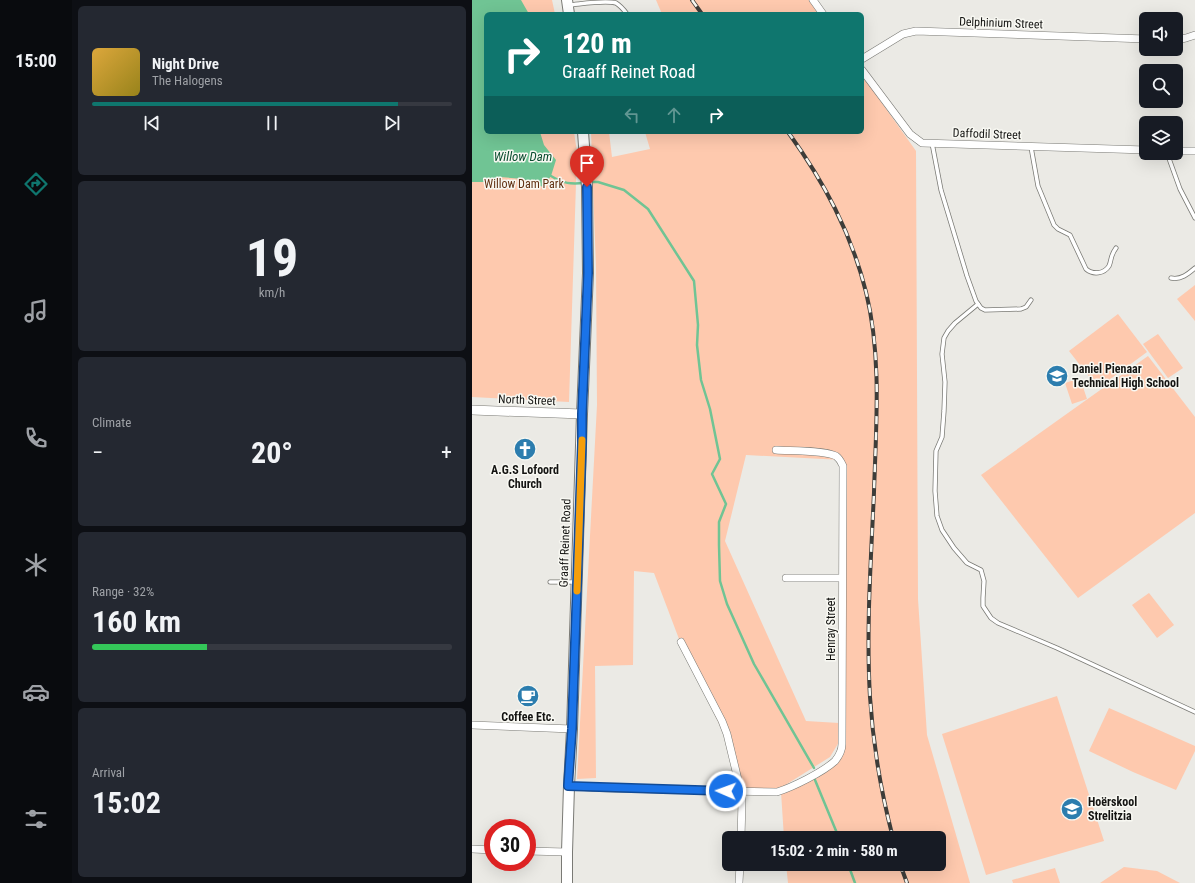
<!DOCTYPE html>
<meta charset="utf-8">
<style>
body{margin:0;font-family:"Roboto Condensed",sans-serif;background:#242831;color:#f1f3f6;height:100vh;display:flex;flex-direction:column;font-size:15px;white-space:nowrap}
*{box-sizing:border-box;margin:0}
p{font-size:13px;color:#9ea1a6}
.icon{flex:none;width:22px;height:22px;fill:none;stroke:currentColor;stroke-width:2;stroke-linecap:round;stroke-linejoin:round}
.map{position:relative;flex:1;overflow:hidden}
.drawer{display:flex;flex-direction:column;gap:6px;padding:6px;background:#0d0f14;width:400px}
.drawer>*{flex:none}
.top-card{position:absolute;left:12px;top:12px;width:380px;height:122px;border-radius:6px;box-shadow:0 4px 16px #0002;background:#0f766e;color:#fff;overflow:hidden}
.fabs{position:absolute;left:667px;top:12px;display:grid;gap:8px}
.fabs a{display:grid;place-items:center;width:44px;height:44px;border-radius:6px;background:#171b24;box-shadow:0 4px 16px #0002;font-size:20px}
.speed{position:absolute;left:12px;top:819px;display:flex;gap:8px;font-size:20px;font-weight:700;text-align:center}
.speed>*{display:grid;place-content:center;width:52px;height:52px;border-radius:50%;background:#171b24;box-shadow:0 4px 16px #0002;line-height:1}
.speed .limit{border:6px solid #d22;background:#fff;color:#111}
.pin{position:absolute;display:grid;place-items:center;width:34px;height:34px;color:#fff;margin:-41px -17px;border-radius:50% 50% 50% 0;rotate:-45deg;box-shadow:0 0 4px #0007}
.pin .icon{rotate:45deg}
.me{position:absolute;width:44px;margin:-22px;rotate:272deg;stroke-linejoin:round;filter:drop-shadow(0 0 3px #0008)}
.turn{display:flex;align-items:center;gap:14px;height:84px;padding:0 12px;font-size:18px}
.turn .icon{width:52px;height:52px;stroke-width:2.5}
.turn b{display:block;font-size:28px;line-height:34px}
.lanes{display:flex;align-items:center;height:38px;padding:0 12px;background:#0003;justify-content:center;gap:20px;direction:ltr}
.lanes .off{opacity:.35}
.big{font-size:30px;font-weight:700;line-height:1.1}
.drawer .card{flex:1;display:flex;flex-direction:column;justify-content:center;gap:6px;min-width:0;padding:0 14px;border-radius:6px;background:#242831}
.drawer .dial{align-items:center;gap:0}
.dial b{font-size:52px;line-height:1}
.song{display:flex;align-items:center;gap:12px}
.cover{width:48px;height:48px;border-radius:6px;background:linear-gradient(135deg,hsl(40 70% 55%),hsl(50 70% 35%))}
.played{height:4px;border-radius:2px;background:linear-gradient(90deg,#0f766e 85%,#363941 85%)}
.keys{display:flex;justify-content:space-around;direction:ltr}
.heat{display:flex;justify-content:space-between;align-items:center;font-size:22px;direction:ltr}
.charge{height:6px;border-radius:3px;background:linear-gradient(90deg,#34c759 32%,#363941 0)}
.trip{position:absolute;left:250px;top:831px;width:224px;height:40px;border-radius:6px;background:#171b24;box-shadow:0 4px 16px #0002;font-weight:700;line-height:40px;text-align:center}
main{display:flex;flex:1;min-height:0}
.tab-bar{display:flex;flex-direction:column;width:72px;justify-content:space-around;align-items:center;background:#090b0e;color:#9ea1a6}
.tab-bar .icon{width:28px;height:28px}
.tab-bar .selected{color:#0f766e}
.tab-bar b{font-size:18px;color:#f1f3f6}
.map>svg:first-child{display:block}
.green{fill:#fec9ae}
.water{fill:#70c494}
.lines{fill:none;stroke-linecap:round;stroke-linejoin:round}
.stream{stroke:#70c494;stroke-width:2.5}
.service-casing{stroke:#7a7a75;stroke-width:5}
.minor-casing{stroke:#7a7a75;stroke-width:8}
.tertiary-casing{stroke:#7a7a75;stroke-width:10}
.secondary-casing{stroke:#7a7a75;stroke-width:12}
.service{stroke:#fff;stroke-width:3.5}
.minor{stroke:#fff;stroke-width:7}
.tertiary{stroke:#fff;stroke-width:9}
.secondary{stroke:#fff;stroke-width:10}
.rail-casing{stroke:#3d3d3a;stroke-width:4}
.rail{stroke:#f8f8f2;stroke-width:2.5;stroke-dasharray:8;stroke-linecap:butt}
.route-casing{stroke:#114b97;stroke-width:10}
.route{stroke:#1a73e8;stroke-width:7}
.slow{stroke:#f59e0b;stroke-width:7}
.labels{text-anchor:middle;stroke-width:3;stroke-linejoin:round;paint-order:stroke}
.street-label{font-size:12px;fill:#141412;stroke:#f8f8f2}
.park-label{font-size:12px;fill:#613012;stroke:#f8f8f2}
.poi-label{font-size:12px;font-weight:bold;fill:#141412;stroke:#f8f8f2;text-anchor:start}
.water-label{font-size:13px;font-style:italic;fill:#094d2f;stroke:#f8f8f2}
</style>
<main>
<nav class="tab-bar">
<b>15:00</b>
<svg class="icon selected" aria-label="directions" viewBox="0 0 24 24"><path d="M12 3l9 9-9 9-9-9zM9 14v-3h6M13 9l2 2-2 2"/></svg>
<svg class="icon" aria-label="music" viewBox="0 0 24 24"><path d="M9 18V5l10-2v13"/><circle cx="6" cy="18" r="3"/><circle cx="16" cy="16" r="3"/></svg>
<svg class="icon" aria-label="phone" viewBox="0 0 24 24"><path d="M5 4h4l2 5-3 2q2 4 5 5l2-3 5 2v4C11 20 4 13 5 4z"/></svg>
<svg class="icon" aria-label="climate" viewBox="0 0 24 24"><path d="M12 3v18M4 7l16 10M4 17L20 7"/></svg>
<svg class="icon" aria-label="car" viewBox="0 0 24 24"><path d="M5 17H2v-5l4-1 3-4h7l3 4 3 1v5h-3M9 17h6M6 11h13"/><circle cx="7" cy="17" r="2"/><circle cx="17" cy="17" r="2"/></svg>
<svg class="icon" aria-label="filters" viewBox="0 0 24 24"><path d="M4 7h16M4 17h16"/><circle cx="9" cy="7" r="2"/><circle cx="15" cy="17" r="2"/></svg>
</nav>
<section class="drawer">
<div class="card">
<div class="song"><i class="cover"></i><div><b>Night Drive</b><p>The Halogens</p></div></div>
<div class="played"></div>
<div class="keys"><svg class="icon" aria-label="previous" viewBox="0 0 24 24"><path d="M18 5L8 12l10 7zM5 5v14"/></svg><svg class="icon" aria-label="pause" viewBox="0 0 24 24"><path d="M8 5v14M16 5v14"/></svg><svg class="icon" aria-label="next" viewBox="0 0 24 24"><path d="M6 5l10 7-10 7zM19 5v14"/></svg></div>
</div>
<div class="card dial"><b>19</b><p>km/h</p></div>
<div class="card"><p>Climate</p>
<div class="heat"><a>−</a><b class="big">20°</b><a>+</a></div>
</div>
<div class="card"><p>Range · 32%</p><b class="big">160 km</b><div class="charge"></div></div>
<div class="card"><p>Arrival</p><b class="big">15:02</b></div>
</section>
<div class="map">
<svg width="723" height="883" viewBox="0 0 723 883">
<rect width="100%" height="100%" fill="#ebeae5"/>
<!-- green -->
<g class="green">
<polygon points="0,0 80,0 83,14 14,14 14,132 102,132 105,152 97,402 0,397"/>
<polygon points="184,0 337,0 346,14 190,14"/>
<polygon points="390,75 444,151 446,599 455,735 498,883 316,883 314,864 467,864 467,838 312,838 309,792 360,760 371,744 370,460 274,455 253,541 334,721 367,723 367,742 358,757 307,789 271,788 261,753 207,639 182,573 162,571 161,665 123,666 124,778 105,779 125,405 124,267 119,132 137,132 140,157 178,149 173,132 390,132"/>
<polygon points="723,285 723,321 705,299"/>
<polygon points="646,314 675,352 626,388 597,351"/>
<polygon points="686,334 711,368 696,378 671,344"/>
<polygon points="676,356 723,417 723,513 606,598 509,475"/>
<polygon points="608,378 615,399 600,404 593,383"/>
<polygon points="677,593 702,625 685,638 660,605"/>
<polygon points="585,696 632,841 514,875 470,734"/>
<polygon points="637,708 723,746 723,751 704,790 661,772 617,751"/>
<polygon points="652,867 685,871 708,883 628,883"/>
<polygon points="583,868 588,883 541,883 540,880"/>
</g>
<!-- water -->
<polygon class="water" points="0,0 49,0 57,14 14,14 14,132 68,132 72,145 84,160 79,176 71,187 51,179 28,177 15,182 0,182"/>
<g class="lines">
<!-- stream -->
<g class="stream">
<path d="M79,176C92,184 98,184 113,183"/>
<polyline points="118,182 126,182 152,190 176,209 222,281 226,325 225,345 229,380 238,409 248,459 240,474 254,504 247,522 247,545 248,581 255,604 282,664 342,768"/>
<polyline points="343,780 367,838"/>
<polyline points="376,864 383,883"/>
</g>
<!-- service casing -->
<g class="service-casing">
<g id="service">
<path d="M97,5C109,4 133,0 144,3C149,6 152,10 155,14"/>
<polyline points="460,143 469,190 495,276 504,301 509,308 513,310 549,309 554,307 559,300"/>
<path d="M559,147L566,186L582,225L586,229L598,235L614,269C621,275 632,274 637,266C640,259 638,256 644,248"/>
<polyline points="695,153 708,189 723,218"/>
<path d="M699,278C709,280 716,274 723,268"/>
<polyline points="506,304 483,323 476,331 472,338 470,354 473,382 472,411 470,437 464,451 463,491 465,516 470,530 482,548 495,563 509,570 512,581 511,598 511,606 519,618 526,623 585,648 723,712"/>
<polyline points="78,582 104,582"/>
</g>
</g>
<!-- minor casing -->
<g class="minor-casing">
<g id="minor">
<polyline points="341,0 351,14"/>
<polyline points="704,40 714,38 723,35"/>
<polyline points="390,59 431,34 444,31 674,39"/>
<polyline points="390,70 438,134 450,143 674,150"/>
<polyline points="704,151 723,151"/>
<polyline points="314,578 370,578"/>
<polyline points="209,642 250,721 255,734 269,792 270,801 269,838"/>
<polyline points="0,725 100,729"/>
<path d="M97,786L128,788L305,792C321,787 351,772 363,761C367,756 370,750 370,744L371,466C369,462 368,459 364,456C352,450 318,451 304,450"/>
<polyline points="0,849 21,850"/>
<polyline points="55,851 95,852"/>
<polyline points="267,883 268,864"/>
</g>
</g>
<!-- tertiary casing -->
<g class="tertiary-casing">
<polyline id="tertiary" points="0,410 110,414"/>
</g>
<!-- secondary casing -->
<g class="secondary-casing">
<g id="secondary">
<polyline points="95,0 97,14"/>
<polyline points="95,883 95,852 97,786 100,729 110,414 116,273 115,187 111,132"/>
</g>
</g>
<!-- service -->
<use href="#service" class="service"/>
<!-- minor -->
<use href="#minor" class="minor"/>
<!-- tertiary -->
<use href="#tertiary" class="tertiary"/>
<!-- secondary -->
<use href="#secondary" class="secondary"/>
<!-- rail casing -->
<g class="rail-casing">
<g id="rail">
<polyline points="220,0 230,14"/>
<path d="M316,132C352,182 379,232 394,292C410,357 404,426 402,492C399,560 394,629 398,697C401,745 409,792 421,838"/>
<polyline points="428,864 435,883"/>
</g>
</g>
<!-- rail -->
<use href="#rail" class="rail"/>
</g>
<g class="lines">
<!-- route casing -->
<g class="route-casing">
<polyline id="route" points="115,187 116,273 110,414 110,443 100,729 96,786 254,791"/>
</g>
<!-- route -->
<use href="#route" class="route"/>
<!-- slow -->
<polyline class="slow" points="105,591 110,440"/>
</g>
<!-- icons -->
<defs>
<g id="school-disc" transform="scale(1.15)"><circle r="9.5" fill="#2c7dae" stroke="#f8f8f2"/><path d="M0-5L7-2L0 1L-7-2ZM-4 1L0 2.5L4 1V4Q0 6-4 4Z" fill="#fff"/></g>
<g id="church-disc" transform="scale(1.15)"><circle r="9.5" fill="#2c7dae" stroke="#f8f8f2"/><path d="M-1.2-6h2.4v3.5h3.3v2.4h-3.3V6h-2.4V-.1h-3.3v-2.4h3.3Z" fill="#fff"/></g>
<g id="cafe-disc" transform="scale(1.15)"><circle r="9.5" fill="#2c7dae" stroke="#f8f8f2"/><path d="M-5.5-4.5H6V0H3Q3 3.5 0 3.5H-2.5Q-5.5 3.5-5.5 0ZM3-3.2v2h1.7v-2ZM-6 4.5H4V6H-6Z" fill="#fff"/></g>
</defs>
<g fill-rule="evenodd">
<use href="#school-disc" x="585" y="376"/>
<use href="#church-disc" x="53" y="449"/>
<use href="#cafe-disc" x="56" y="696"/>
<use href="#school-disc" x="600" y="809"/>
</g>
<g class="labels">
<!-- street labels -->
<g class="street-label">
<text transform="translate(529 23) rotate(2)" y="4">Delphinium Street</text>
<text transform="translate(515 134) rotate(2)" y="4">Daffodil Street</text>
<text transform="translate(55 400) rotate(2)" y="4">North Street</text>
<text transform="translate(93 543) rotate(-88)" y="4">Graaff Reinet Road</text>
<text transform="translate(359 629) rotate(-90)" y="4">Henray Street</text>
</g>
<!-- park labels -->
<g class="park-label">
<text x="52" y="188">Willow Dam Park</text>
</g>
<!-- poi labels -->
<g class="poi-label">
<text x="600" y="373">Daniel Pienaar<tspan x="600" dy="14">Technical High School</tspan></text>
<text x="53" y="474" text-anchor="middle">A.G.S Lofoord<tspan x="53" dy="14">Church</tspan></text>
<text x="56" y="721" text-anchor="middle">Coffee Etc.</text>
<text x="616" y="806">Hoërskool<tspan x="616" dy="14">Strelitzia</tspan></text>
</g>
<!-- water labels -->
<g class="water-label">
<text x="51" y="161">Willow Dam</text>
</g>
</g>
</svg>
<div class="fabs">
<a><svg class="icon" aria-label="sound" viewBox="0 0 24 24"><path d="M4 9h4l5-4v14l-5-4H4zM17 9q2 3 0 6"/></svg></a>
<a><svg class="icon" aria-label="search" viewBox="0 0 24 24"><circle cx="10" cy="10" r="6"/><path d="M15 15l6 6"/></svg></a>
<a><svg class="icon" aria-label="layers" viewBox="0 0 24 24"><path d="M12 4l9 5-9 5-9-5zM3 14l9 5 9-5"/></svg></a>
</div>
<div class="speed"><div class="limit">30</div></div>
<div class="pin" style="left:115px;top:187px;background:#d93025"><svg class="icon" aria-label="arrive" viewBox="0 0 24 24"><path d="M6 21V4h12l-3 4 3 4H6"/></svg></div>
<svg class="me" style="left:254px;top:791px" viewBox="-20 -20 40 40"><circle r="17" fill="#1a73e8" stroke="#fff" stroke-width="3"/><path d="M0-11L8 9 0 5-8 9z" fill="#fff"/></svg>
<div class="trip">15:02 · 2 min · 580 m</div>
<div class="top-card">
<div class="turn"><svg class="icon" aria-label="right" viewBox="0 0 24 24"><path d="M7 20v-9h11M14 6l5 5-5 5"/></svg><div><b>120 m</b>Graaff Reinet Road</div></div>
<div class="lanes"><svg class="icon off" aria-label="left" viewBox="0 0 24 24"><path d="M17 20v-9H6M10 6l-5 5 5 5"/></svg><svg class="icon off" aria-label="ahead" viewBox="0 0 24 24"><path d="M12 20V5M6 11l6-6 6 6"/></svg><svg class="icon" aria-label="right" viewBox="0 0 24 24"><path d="M7 20v-9h11M14 6l5 5-5 5"/></svg></div>
</div>
</div>
</main>
